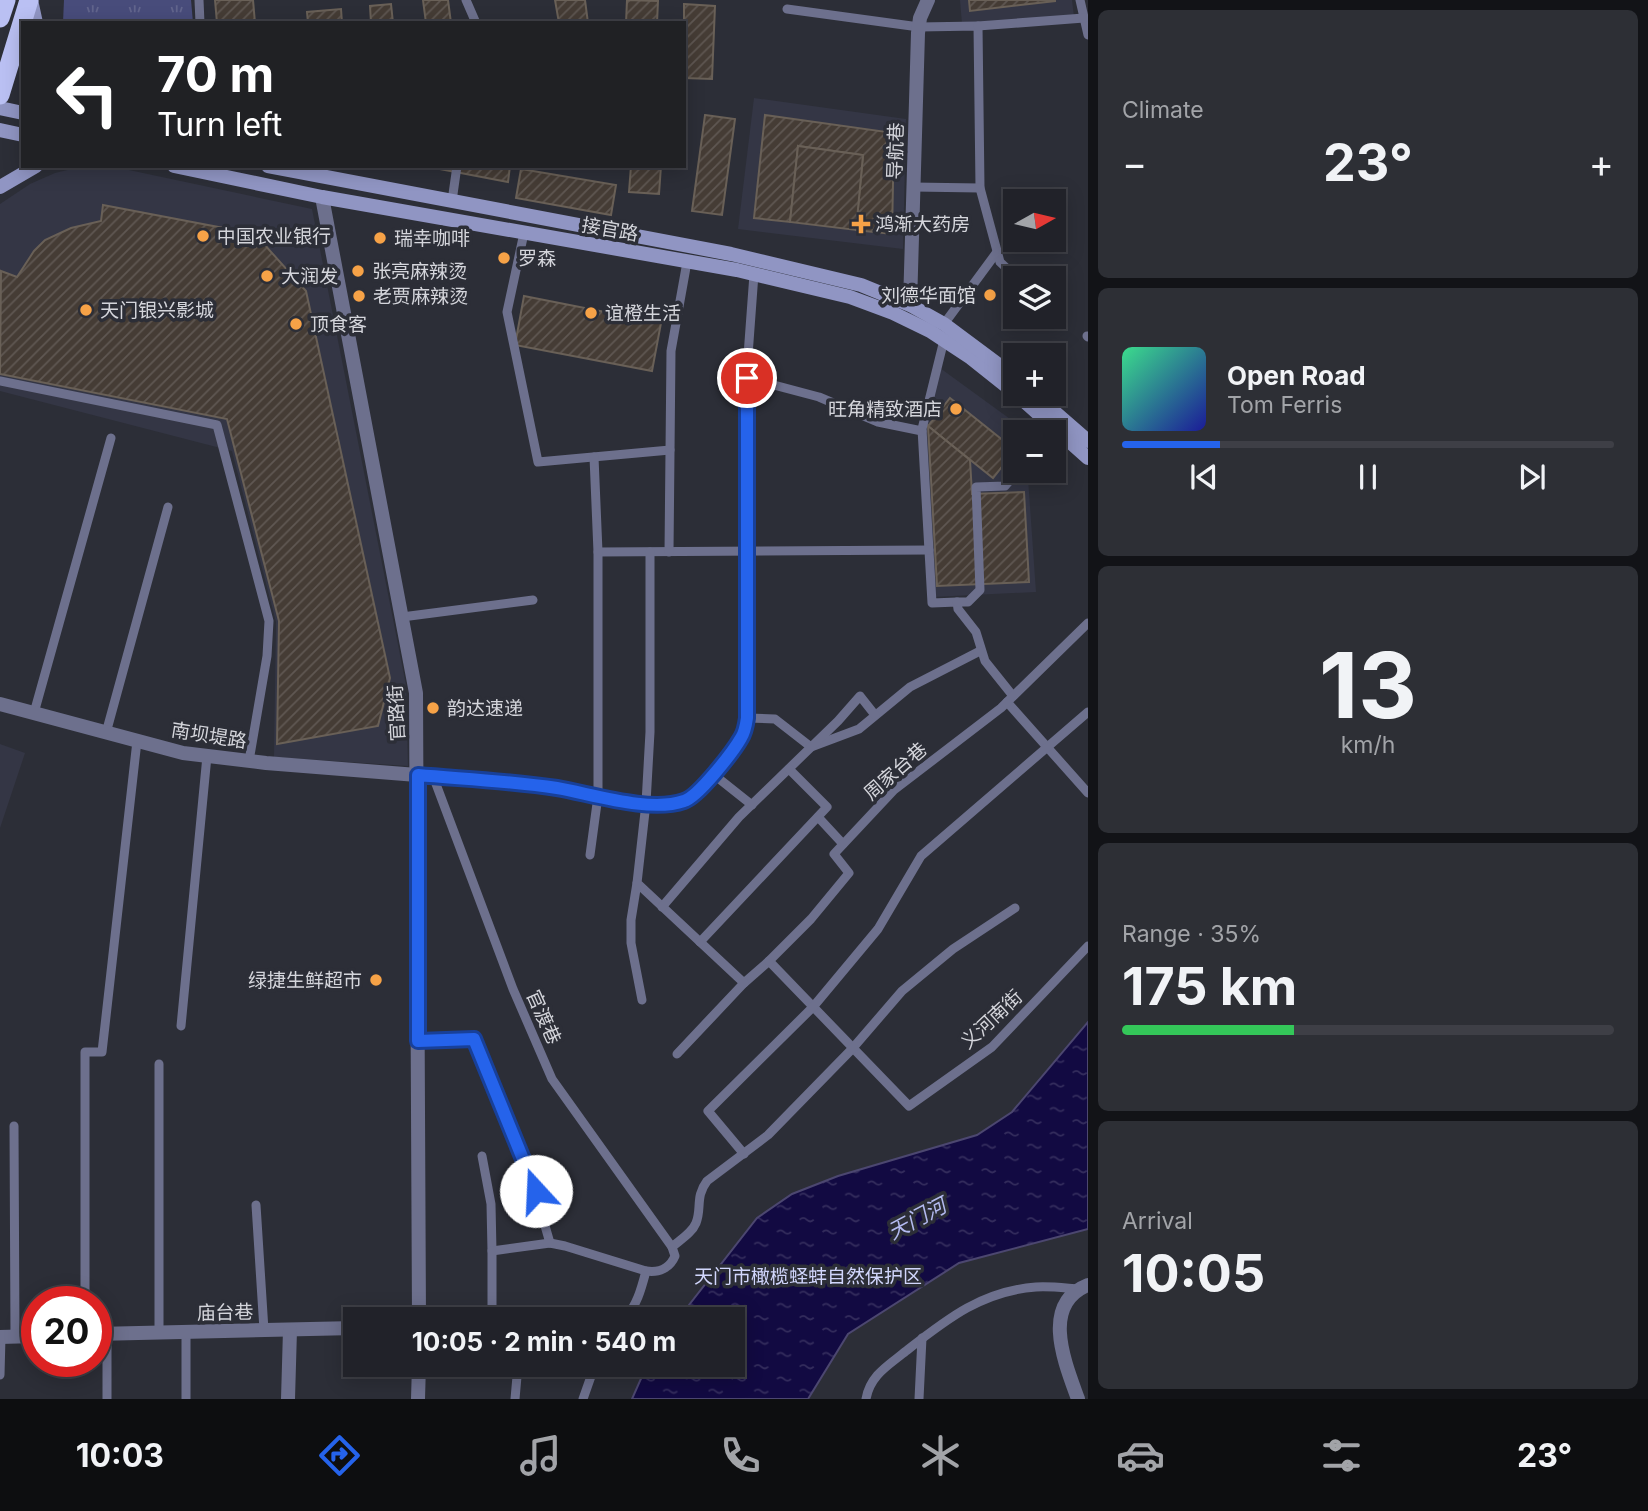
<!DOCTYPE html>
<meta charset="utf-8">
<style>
body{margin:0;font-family:Inter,"Noto Sans SC",sans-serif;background:#2d2f35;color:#f1f3f6;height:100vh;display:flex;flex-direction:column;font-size:26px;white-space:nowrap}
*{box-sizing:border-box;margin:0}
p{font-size:23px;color:#a2a4a8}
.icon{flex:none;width:38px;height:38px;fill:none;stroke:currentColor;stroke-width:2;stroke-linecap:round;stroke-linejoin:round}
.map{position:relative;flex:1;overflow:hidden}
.drawer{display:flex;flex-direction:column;gap:10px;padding:10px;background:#121317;width:560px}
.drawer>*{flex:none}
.banner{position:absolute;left:21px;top:21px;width:665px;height:147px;border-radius:0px;box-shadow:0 4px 18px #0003,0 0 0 2px #3e3f46;background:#202124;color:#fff;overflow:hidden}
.needle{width:46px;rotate:82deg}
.buttons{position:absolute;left:1003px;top:189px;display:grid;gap:14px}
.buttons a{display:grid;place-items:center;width:63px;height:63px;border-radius:0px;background:#212229;box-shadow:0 4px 18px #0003,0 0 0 2px #3e3f46;font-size:35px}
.speed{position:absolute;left:21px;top:1286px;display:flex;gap:14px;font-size:35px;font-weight:700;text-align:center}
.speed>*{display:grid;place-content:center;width:91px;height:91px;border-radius:50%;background:#212229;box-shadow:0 4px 18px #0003,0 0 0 2px #3e3f46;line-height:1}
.speed .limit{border:10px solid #d22;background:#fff;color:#111}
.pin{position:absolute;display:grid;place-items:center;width:60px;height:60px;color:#fff;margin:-30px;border:4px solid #fff;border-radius:50%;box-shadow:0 2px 7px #0007}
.me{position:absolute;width:77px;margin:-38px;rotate:340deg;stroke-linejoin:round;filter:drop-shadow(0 0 5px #0008)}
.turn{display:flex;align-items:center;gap:24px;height:147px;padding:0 21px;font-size:32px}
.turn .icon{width:91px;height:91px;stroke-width:2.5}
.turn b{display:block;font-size:49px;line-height:60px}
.big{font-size:52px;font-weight:700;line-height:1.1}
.drawer .tile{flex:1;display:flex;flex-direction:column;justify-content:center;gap:10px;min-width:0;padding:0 24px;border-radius:10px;background:#2d2f35}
.drawer .dial{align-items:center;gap:0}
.dial b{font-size:91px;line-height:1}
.song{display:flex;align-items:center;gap:21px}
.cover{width:84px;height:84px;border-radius:10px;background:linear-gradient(135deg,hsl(150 70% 55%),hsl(240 70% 35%))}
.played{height:7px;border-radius:4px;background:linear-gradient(90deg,#2563eb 20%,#3e3f46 20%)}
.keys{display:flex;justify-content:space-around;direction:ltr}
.heat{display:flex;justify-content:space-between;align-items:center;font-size:38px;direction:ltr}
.charge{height:10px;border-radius:5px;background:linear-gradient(90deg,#34c759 35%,#3e3f46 0)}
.trip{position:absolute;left:343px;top:1307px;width:402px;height:70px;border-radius:0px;background:#212229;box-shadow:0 4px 18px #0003,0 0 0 2px #3e3f46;font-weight:700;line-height:70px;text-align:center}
.dock{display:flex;height:112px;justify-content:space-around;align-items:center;background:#0d0e10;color:#a2a4a8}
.dock .icon{width:49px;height:49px}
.dock .current{color:#2563eb}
.dock b{font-size:32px;color:#f1f3f6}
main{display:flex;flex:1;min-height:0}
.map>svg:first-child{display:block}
.built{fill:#343645}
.park{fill:url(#park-tufts)}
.water{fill:url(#water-ripples);stroke:#4c4770;stroke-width:2}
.building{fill:url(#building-hatch);stroke:#696057;stroke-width:2}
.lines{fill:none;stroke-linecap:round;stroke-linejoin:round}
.service{stroke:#6d708d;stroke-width:9}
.minor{stroke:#6d708d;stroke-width:14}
.secondary{stroke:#9095c3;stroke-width:14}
.trunk{stroke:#bac0f3;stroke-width:19}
.route-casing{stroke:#184099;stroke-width:18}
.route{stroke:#2563eb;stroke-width:12}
.poi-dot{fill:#f6a247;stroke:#2c2e37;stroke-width:2.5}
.labels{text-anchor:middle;stroke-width:7;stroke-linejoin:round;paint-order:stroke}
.street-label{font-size:19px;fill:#d4d5db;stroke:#2c2e37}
.poi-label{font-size:19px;fill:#d4d5db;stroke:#2c2e37;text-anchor:start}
.park-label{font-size:19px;fill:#d1d6fc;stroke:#2c2e37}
.water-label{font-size:21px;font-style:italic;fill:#b3baf0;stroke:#2c2e37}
</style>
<main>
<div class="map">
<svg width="1088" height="1399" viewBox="0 0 1088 1399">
<defs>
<pattern id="park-tufts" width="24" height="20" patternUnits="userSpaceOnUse" patternTransform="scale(1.75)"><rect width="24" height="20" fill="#484c7b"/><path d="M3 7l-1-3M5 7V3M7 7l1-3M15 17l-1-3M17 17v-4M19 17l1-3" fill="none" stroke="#62658d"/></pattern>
<pattern id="water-ripples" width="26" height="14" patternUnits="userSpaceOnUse" patternTransform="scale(1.75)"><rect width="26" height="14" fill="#120a42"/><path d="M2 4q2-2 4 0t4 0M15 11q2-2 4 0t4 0" fill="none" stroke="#342d5d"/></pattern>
<pattern id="building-hatch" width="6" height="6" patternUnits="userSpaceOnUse" patternTransform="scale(1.75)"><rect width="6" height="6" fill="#453c35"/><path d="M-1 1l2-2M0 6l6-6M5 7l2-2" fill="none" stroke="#5f5752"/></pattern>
</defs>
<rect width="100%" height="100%" fill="#2c2e37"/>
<!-- built -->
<g class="built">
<polygon points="960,0 1072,0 1074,17 962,24"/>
<polygon points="754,98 906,119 903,249 738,229"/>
<polygon points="84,166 110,166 312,209 406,685 408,766 274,757 276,622 232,451 0,391 0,204 30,184 55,173"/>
<polygon points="940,368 1028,432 1015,432 1015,471 1035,471 1028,478 1036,592 933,597 924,429"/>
<polygon points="0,744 25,753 0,828"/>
</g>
<!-- park -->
<polygon class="park" points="64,0 191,0 193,23 63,23"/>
<!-- water -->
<polygon class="water" points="1088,1022 1088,1229 959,1263 848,1334 808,1399 632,1399 647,1365 733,1365 733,1320 678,1319 757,1218 792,1194 838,1176 977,1135 1012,1112"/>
<!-- building -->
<g class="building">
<polygon points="215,0 253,0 255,23 217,23"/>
<polygon points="423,0 448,0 451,23 426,23"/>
<polygon points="555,0 585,0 588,23 559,23"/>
<polygon points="627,0 658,1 657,23 626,23"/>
<polygon points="969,0 1055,0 1055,1 970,11"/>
<polygon points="391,4 393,23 371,23 370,6"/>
<polygon points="684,4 715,6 712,79 684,78"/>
<polygon points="341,9 342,23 308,23 307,12"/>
<polygon points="705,115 735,119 722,215 692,211"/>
<polygon points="765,115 894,133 892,234 856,230 863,155 798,146 790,222 754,218"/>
<polygon points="798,146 863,155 856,230 790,222"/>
<polygon points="424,166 510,166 508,182"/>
<polygon points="631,166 661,166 659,194 629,192"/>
<polygon points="521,169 616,185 611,215 516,198"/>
<polygon points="103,205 255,234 306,291 390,678 378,726 277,744 279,621 227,419 0,374 1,271 17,277 34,251 45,240 71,228 101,221"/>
<polygon points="524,296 661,323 652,371 515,345"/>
<polygon points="950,398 1015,450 993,478 928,426"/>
<polygon points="928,426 970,460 972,494 1024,492 1029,582 937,586"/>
</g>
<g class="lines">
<!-- service -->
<g class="service">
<polyline points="199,0 200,23"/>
<polyline points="466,0 476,23"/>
<polyline points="1080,0 1088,35"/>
<polyline points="787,9 919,27 978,26 980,188 1000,262 1017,278"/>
<polyline points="978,26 1084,18"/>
<polyline points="913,187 980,188"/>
<polyline points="452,201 457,166"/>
<polyline points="524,233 507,312 538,462 670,450"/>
<polyline points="944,324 997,252"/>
<polyline points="1087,336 1088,337"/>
<polyline points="944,340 922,429 932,603 957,602 958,609 976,632 985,661 1013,696"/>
<polyline points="747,378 819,397 878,422 922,431"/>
<polyline points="0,381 217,425 269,621 267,656 249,761"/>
<polyline points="598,552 929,550"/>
<polyline points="650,552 650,732 646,803 637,883 744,983 769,961 909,1106 992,1047 1088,946"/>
<polyline points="669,552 671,351 687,262"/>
<polyline points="957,602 968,602 980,590 976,487 1005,486 1018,471"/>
<polyline points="402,617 533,600"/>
<polyline points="1007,702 1088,793"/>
<polyline points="34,713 111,438"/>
<polyline points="747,718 775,719 811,747 859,729 910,687 980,651"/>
<polyline points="106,733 168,507"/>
<polyline points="713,774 752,805"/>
<path d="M417,775C464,779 510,781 557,788C592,794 650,813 684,801C698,797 733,753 741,739C745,732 746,725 747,718L745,396L754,274"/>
<polyline points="433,776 513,989 552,1079 672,1247"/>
<polyline points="818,817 843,844"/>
<polyline points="590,855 598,796 598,552 594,457"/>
<polyline points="637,883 631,920 631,943 642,1000"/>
<polyline points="662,907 739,817 838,721 860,696 875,715"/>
<polyline points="700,942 827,807 789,769"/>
<polyline points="769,961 811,919 849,873 834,854 894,790 1001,708 1088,623"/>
<polyline points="181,1026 207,756"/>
<polyline points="418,1041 474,1039 530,1174 550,1243"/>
<polyline points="677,1054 744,983"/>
<polyline points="159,1064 159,1333"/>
<polyline points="14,1126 15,1337"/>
<polyline points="744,1154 708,1111 813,1007 878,929 921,856 1088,712"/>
<polyline points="482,1156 491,1204 492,1251"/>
<polyline points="256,1205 264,1330"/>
<polyline points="85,1302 85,1052 102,1052 137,741"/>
<path d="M492,1320V1251L550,1243L565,1246L646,1271C659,1273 670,1268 675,1256L672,1247C680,1240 692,1233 696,1223C702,1208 695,1197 707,1181L768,1135L852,1049L902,991L953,949L1015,908"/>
<path d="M624,1320C637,1305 641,1290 646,1271"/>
<polyline points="0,1375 1,1337"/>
<polyline points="107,1399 107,1334"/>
<polyline points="186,1399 186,1332"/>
<polyline points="515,1399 518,1365"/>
<polyline points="583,1399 595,1365"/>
<path d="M866,1399C870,1375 889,1365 906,1351C947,1319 982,1291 1036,1287C1050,1286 1065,1288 1079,1289"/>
<polyline points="919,1399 922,1338"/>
</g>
<!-- minor -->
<g class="minor">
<polyline points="322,197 416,693 419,1320"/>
<polyline points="910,305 918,33 920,18 928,0"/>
<polyline points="0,704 183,753 266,763 417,775"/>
<polyline points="96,1334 355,1328"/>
<polyline points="0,1337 37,1336"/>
<polyline points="288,1399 290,1330"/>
<polyline points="418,1399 419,1365"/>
<path d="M1078,1399C1065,1363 1040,1304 1088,1285"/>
</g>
<!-- secondary -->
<g class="secondary">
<polyline points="31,0 36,23"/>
<polyline points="0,108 23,113"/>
<polyline points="0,130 23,135"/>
<polyline points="174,166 322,197 737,270 850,297 893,313 930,331 971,358 1015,393"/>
<polyline points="268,166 731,254 861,285 910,305 944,324 1015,377"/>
<polyline points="0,187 36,166"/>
<polyline points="1016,394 1088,458"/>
<polyline points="1034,394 1088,441"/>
</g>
<!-- trunk -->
<g class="trunk">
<polyline points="0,18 6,0"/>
<polyline points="0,95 29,0"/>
</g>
</g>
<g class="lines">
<!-- route casing -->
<g class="route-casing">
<path id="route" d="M536,1191L474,1039L418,1041V775C464,779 511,781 557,788C592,794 650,813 684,801C698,797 733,752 741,738C745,732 746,725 747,718V378"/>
</g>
<!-- route -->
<use href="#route" class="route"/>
</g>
<!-- markers -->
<g class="poi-dot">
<path d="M857.5 213.5h7v7h7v7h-7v7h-7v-7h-7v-7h7z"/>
<circle cx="203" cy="236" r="7"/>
<circle cx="380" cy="238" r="7"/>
<circle cx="504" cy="258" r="7"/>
<circle cx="358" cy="271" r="7"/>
<circle cx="267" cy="276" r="7"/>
<circle cx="990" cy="295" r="7"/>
<circle cx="359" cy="296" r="7"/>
<circle cx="86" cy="310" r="7"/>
<circle cx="591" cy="313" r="7"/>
<circle cx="296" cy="324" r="7"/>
<circle cx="956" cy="409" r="7"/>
<circle cx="433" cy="708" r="7"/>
<circle cx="376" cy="980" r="7"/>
</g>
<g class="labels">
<!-- street labels -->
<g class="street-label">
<text transform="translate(895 151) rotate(-88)" y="7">导航巷</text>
<text transform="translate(610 229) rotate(10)" y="7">接官路</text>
<text transform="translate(396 713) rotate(-93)" y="7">官路街</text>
<text transform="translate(209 735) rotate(9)" y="7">南坝堤路</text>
<text transform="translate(895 771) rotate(-41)" y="7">周家台巷</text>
<text transform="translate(544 1017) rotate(66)" y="7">官渡巷</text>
<text transform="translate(991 1019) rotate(-43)" y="7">义河南街</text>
<text transform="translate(225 1312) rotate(-1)" y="7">庙台巷</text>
</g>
<!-- poi labels -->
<g class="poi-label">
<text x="875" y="231">鸿渐大药房</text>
<text x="217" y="243">中国农业银行</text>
<text x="394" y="245">瑞幸咖啡</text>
<text x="518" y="265">罗森</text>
<text x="372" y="278">张亮麻辣烫</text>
<text x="281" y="283">大润发</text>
<text x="976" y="302" text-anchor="end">刘德华面馆</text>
<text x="373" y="303">老贾麻辣烫</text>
<text x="100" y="317">天门银兴影城</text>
<text x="605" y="320">谊橙生活</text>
<text x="310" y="331">顶食客</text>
<text x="942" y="416" text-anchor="end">旺角精致酒店</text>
<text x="447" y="715">韵达速递</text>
<text x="362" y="987" text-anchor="end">绿捷生鲜超市</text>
</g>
<!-- park labels -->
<g class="park-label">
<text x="808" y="1283">天门市橄榄蛏蚌自然保护区</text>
</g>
<!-- water labels -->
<g class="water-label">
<text transform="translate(917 1219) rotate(-28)" y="7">天门河</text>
</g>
</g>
</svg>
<div class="buttons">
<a><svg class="needle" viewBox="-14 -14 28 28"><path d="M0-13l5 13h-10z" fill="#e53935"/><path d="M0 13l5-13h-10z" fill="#a2a4a8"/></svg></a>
<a><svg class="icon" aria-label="layers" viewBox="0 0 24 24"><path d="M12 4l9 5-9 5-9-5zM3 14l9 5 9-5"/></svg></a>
<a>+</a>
<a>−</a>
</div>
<div class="speed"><div class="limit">20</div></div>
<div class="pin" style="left:747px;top:378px;background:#d93025"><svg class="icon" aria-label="arrive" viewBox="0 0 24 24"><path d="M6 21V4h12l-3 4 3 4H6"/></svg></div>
<svg class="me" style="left:536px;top:1191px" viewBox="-20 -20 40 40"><circle r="19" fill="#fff"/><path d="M0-13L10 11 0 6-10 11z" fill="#2563eb"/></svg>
<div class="trip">10:05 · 2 min · 540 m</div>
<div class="banner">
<div class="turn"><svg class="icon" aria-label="left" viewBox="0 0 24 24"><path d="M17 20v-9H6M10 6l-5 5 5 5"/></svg><div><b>70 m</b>Turn left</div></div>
</div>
</div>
<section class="drawer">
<div class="tile"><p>Climate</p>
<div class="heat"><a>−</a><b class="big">23°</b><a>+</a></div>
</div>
<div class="tile">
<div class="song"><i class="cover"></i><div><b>Open Road</b><p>Tom Ferris</p></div></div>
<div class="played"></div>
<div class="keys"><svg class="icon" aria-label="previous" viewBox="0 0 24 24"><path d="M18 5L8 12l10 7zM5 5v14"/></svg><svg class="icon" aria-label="pause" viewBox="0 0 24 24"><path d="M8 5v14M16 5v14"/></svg><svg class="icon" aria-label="next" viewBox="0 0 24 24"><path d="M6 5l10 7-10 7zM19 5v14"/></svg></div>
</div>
<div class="tile dial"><b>13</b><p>km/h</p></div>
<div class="tile"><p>Range · 35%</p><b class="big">175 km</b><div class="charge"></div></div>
<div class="tile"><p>Arrival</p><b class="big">10:05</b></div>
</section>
</main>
<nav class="dock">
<b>10:03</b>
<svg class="icon current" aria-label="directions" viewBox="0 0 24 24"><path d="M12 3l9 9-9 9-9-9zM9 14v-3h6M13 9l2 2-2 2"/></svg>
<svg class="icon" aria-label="music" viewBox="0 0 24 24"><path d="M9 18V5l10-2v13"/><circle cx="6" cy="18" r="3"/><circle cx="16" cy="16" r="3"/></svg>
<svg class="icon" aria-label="phone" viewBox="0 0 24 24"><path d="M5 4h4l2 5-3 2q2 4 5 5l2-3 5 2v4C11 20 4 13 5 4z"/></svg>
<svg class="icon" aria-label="climate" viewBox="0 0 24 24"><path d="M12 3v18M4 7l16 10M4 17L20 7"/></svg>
<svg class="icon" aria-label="car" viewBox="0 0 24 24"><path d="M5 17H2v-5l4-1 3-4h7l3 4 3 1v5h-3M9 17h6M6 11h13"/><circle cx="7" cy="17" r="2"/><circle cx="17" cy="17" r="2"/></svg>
<svg class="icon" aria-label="filters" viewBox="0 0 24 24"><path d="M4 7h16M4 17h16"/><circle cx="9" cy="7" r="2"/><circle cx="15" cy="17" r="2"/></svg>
<b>23°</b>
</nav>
